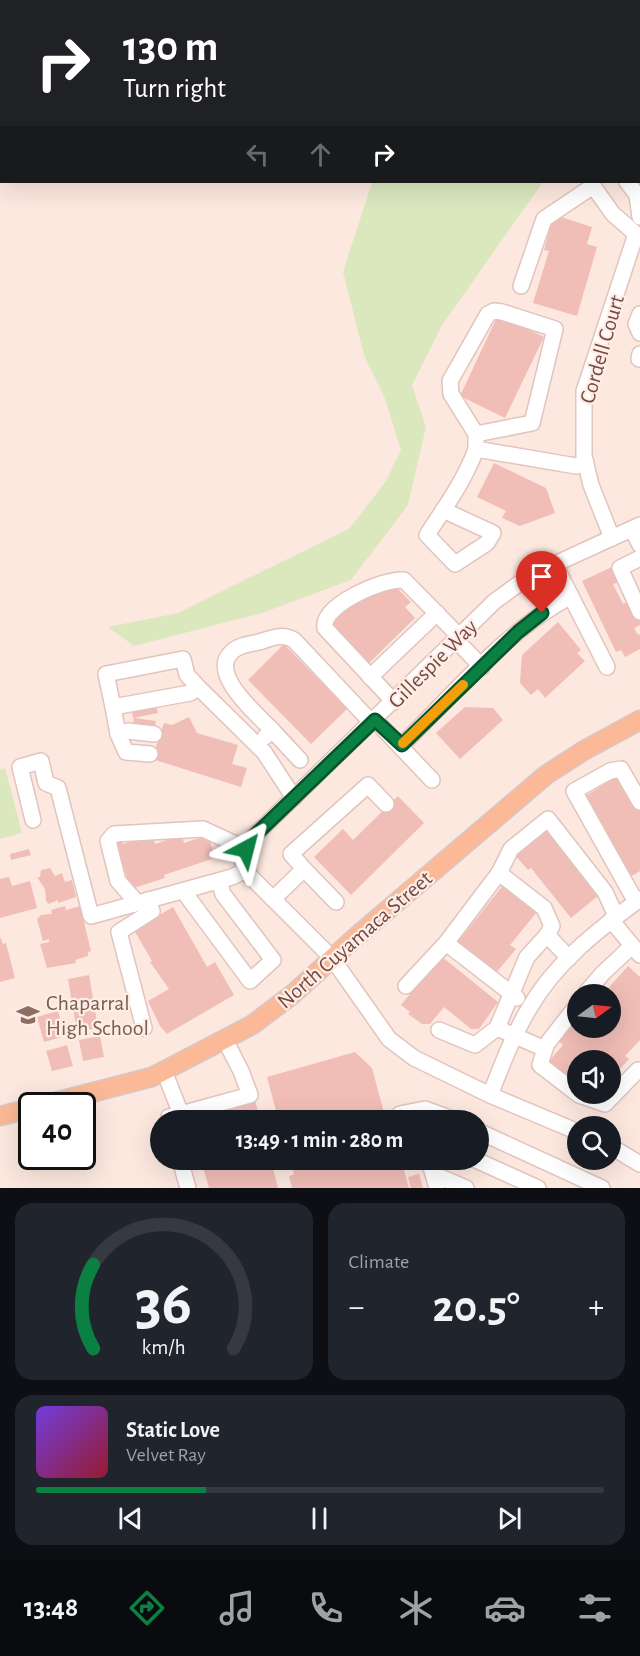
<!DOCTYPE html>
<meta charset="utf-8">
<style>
body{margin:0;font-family:"Alegreya Sans",sans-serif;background:#20242c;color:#f1f3f6;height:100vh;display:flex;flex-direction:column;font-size:22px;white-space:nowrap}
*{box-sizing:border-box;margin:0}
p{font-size:20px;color:#9ea1a6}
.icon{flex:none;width:33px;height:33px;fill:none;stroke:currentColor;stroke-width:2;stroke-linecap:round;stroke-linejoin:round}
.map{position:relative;height:1188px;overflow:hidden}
.details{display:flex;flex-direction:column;gap:15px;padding:15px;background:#0d0f14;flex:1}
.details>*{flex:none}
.top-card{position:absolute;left:0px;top:0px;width:640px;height:183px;box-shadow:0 6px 24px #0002;background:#202124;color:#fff;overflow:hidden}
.needle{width:39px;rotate:75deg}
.tools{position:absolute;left:567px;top:984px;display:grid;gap:12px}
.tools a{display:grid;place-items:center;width:54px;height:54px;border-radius:50%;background:#171b24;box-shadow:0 6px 24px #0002;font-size:30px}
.speed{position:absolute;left:18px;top:1092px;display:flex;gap:12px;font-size:30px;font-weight:700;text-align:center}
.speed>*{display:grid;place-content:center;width:78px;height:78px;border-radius:50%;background:#171b24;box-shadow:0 6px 24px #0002;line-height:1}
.speed .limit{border:3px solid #111;border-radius:9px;background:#fff;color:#111}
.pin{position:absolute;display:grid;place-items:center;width:51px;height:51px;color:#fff;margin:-62px -26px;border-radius:50% 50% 50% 0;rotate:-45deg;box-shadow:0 0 6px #0007}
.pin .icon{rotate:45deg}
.me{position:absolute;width:66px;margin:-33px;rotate:38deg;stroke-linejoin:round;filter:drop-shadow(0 0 4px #0008)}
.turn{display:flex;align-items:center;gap:21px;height:126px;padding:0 24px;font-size:27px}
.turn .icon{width:78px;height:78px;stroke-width:2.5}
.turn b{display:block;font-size:42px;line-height:51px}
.lanes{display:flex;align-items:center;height:57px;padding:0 24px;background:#0003;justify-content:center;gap:30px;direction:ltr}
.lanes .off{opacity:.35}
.big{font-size:45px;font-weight:700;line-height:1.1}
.details .card{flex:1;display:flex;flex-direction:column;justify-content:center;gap:9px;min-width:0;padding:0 21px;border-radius:18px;background:#20242c}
.details .dial{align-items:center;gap:0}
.dial svg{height:156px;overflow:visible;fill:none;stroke:#363941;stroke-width:7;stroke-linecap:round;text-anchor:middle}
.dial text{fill:#f1f3f6;stroke:none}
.song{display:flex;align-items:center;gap:18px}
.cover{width:72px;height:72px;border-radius:9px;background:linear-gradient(135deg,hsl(260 70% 55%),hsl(350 70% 35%))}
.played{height:6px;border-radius:3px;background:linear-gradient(90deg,#0b8043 30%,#363941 30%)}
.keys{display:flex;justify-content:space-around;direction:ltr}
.heat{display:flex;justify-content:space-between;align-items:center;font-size:33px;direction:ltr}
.details .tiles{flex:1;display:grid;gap:15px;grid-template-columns:1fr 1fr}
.card:last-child{grid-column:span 2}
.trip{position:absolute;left:150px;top:1110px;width:339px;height:60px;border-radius:30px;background:#171b24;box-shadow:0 6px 24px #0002;font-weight:700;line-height:60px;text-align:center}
.tabs{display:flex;height:96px;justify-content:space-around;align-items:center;background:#090b0e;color:#9ea1a6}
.tabs .icon{width:42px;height:42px}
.tabs .current{color:#0b8043}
.tabs b{font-size:27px;color:#f1f3f6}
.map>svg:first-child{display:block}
.green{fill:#dbe8be}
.building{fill:#f1bdb7}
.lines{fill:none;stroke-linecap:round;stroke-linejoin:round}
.minor-casing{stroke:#e1c4be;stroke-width:18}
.major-casing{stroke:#d4c9c8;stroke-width:21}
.minor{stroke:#fff;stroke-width:15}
.major{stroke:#fbb997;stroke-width:18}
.route-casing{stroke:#07532c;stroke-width:15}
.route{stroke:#0b8043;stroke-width:10}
.slow{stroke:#f59e0b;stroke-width:10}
.labels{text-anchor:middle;stroke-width:4.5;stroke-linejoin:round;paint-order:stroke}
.street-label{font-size:22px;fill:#714a47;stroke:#ffede4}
.education-label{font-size:22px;fill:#785e54;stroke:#ffede4;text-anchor:start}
</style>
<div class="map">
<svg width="640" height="1188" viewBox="0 0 640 1188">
<rect width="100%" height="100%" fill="#fce8df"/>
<!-- green -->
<g class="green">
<polygon points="372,182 543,182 442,325 412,385 426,427 408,505 351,580 262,613 134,646 108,627 178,613 350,528 386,481 401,450 385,399 364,355 343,272"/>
<polygon points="5,768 22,833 0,839 0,770"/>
</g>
<!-- building -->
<g class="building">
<polygon points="561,217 592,227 587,244 597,247 577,316 533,303 549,251 544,250 551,225"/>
<polygon points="498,315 544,337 505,418 460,396"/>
<polygon points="494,463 546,488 555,513 520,526 502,518 506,511 477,497"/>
<polygon points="614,566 620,582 613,584 623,604 631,600 640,620 640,625 634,628 638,635 640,634 640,649 625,657 621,650 616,652 582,581"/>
<polygon points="396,587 411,602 405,607 415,618 365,667 332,633 331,622 351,602"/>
<polygon points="558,622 581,650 577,653 585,661 545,698 538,689 531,695 520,683 522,655"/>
<polygon points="284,644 347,709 311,744 248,680"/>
<polygon points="156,705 158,713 133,718 132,710"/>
<polygon points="465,707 493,708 503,720 460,759 436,733"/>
<polygon points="189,717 197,733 238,745 232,764 247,768 241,787 152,759 164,723 172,725"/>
<polygon points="134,718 156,721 155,728 133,726"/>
<polygon points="616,777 632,804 640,799 640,871 630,877 582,798"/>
<polygon points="398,796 424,823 351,895 314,857 343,829 353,840"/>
<polygon points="545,828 599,895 571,918 531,868 528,870 514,854"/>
<polygon points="152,835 155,844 182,835 184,843 208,835 215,858 164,875 165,878 131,889 121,859 118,859 117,855 120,854 116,843 122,841 123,844"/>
<polygon points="29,849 31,855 11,860 10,854"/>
<polygon points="50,868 55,876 62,873 65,882 72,880 76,897 58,903 58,900 49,904 46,901 45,889 37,877 40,877 41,870"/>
<polygon points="9,877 12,886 30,881 37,908 0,918 0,879"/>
<polygon points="504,884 537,912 510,945 516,949 495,974 457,943"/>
<polygon points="65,906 66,910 80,906 91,951 88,952 88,956 75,960 76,963 47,968 40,944 49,942 49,939 43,941 37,919 41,915 52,914 51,910"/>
<polygon points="173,907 207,967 215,962 234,995 167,1034 160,1026 148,1001 169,989 150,962 152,961 134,930"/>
<polygon points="0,937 3,944 6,943 15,978 0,982"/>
<polygon points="441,956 498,1002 479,1029 471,1029 444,1007 430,1024 422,1024 408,1014 410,1012 401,1005"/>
<polygon points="628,966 640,977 640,1040 625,1056 629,1059 610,1080 610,1060 578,1060 578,1086 549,1061 563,1045 558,1041 578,1018 578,1028 610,1028 610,994 603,994"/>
<polygon points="89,975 98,1028 77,1031 68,979"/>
<polygon points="58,1011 65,1036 44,1042 37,1017"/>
<polygon points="100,1036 104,1057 83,1061 79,1040"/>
<polygon points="67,1045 73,1066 52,1071 46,1051"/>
<polygon points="355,1052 372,1068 386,1120 279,1120 278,1118 268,1120 266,1114 276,1111 267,1077"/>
<polygon points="255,1100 260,1120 207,1120 206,1116 209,1108"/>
<polygon points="201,1160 271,1160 278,1188 209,1188"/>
<polygon points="290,1160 401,1160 409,1188 292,1188 289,1176 294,1174"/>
<polygon points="419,1174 423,1188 411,1188 408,1177"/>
</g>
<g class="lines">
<!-- minor casing -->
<g class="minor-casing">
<g id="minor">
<polyline points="132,0 132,2"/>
<polyline points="181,0 181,2"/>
<polyline points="104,2 106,0"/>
<polyline points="639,152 640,151"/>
<polyline points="627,182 637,195 640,217"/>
<polyline points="521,286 544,219 593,186 613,214 636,234"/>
<polyline points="640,314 636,324 640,333"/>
<polyline points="639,359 640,354"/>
<polyline points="476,434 451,394 450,381 488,314 494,311 502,312 555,329 532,423 476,434 476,449 576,466 586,463"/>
<path d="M443,510L493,533L487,543L455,564L427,535C445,507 465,480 476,449"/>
<polyline points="632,529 640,545"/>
<polyline points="612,538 591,485 584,456 584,391 636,234 640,236"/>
<polyline points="640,558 620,568 640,612"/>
<polyline points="555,565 607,667"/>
<polyline points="456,640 482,667"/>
<polyline points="370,677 437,613"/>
<path d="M394,702L325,628C321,605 384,578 404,580L459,636"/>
<polyline points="113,707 106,674 183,659 187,675 199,688"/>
<polyline points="375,720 432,780"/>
<path d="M272,730C258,715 206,672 233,651C239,645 251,644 259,642C272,638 282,633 294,640L372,723"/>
<polyline points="118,734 128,731 154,734"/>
<polyline points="265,737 272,730 300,760"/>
<path d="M402,745C454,694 505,631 571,596"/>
<polyline points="150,754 126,752 118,734 113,707 190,693 199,688 264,752 294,798"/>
<polyline points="33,820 20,767 41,761 46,783 58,788 91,916 232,877 246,870"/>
<polyline points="304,869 291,854 368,785 386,804"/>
<polyline points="185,890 187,896 250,981 273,960 223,894 219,881"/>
<polyline points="273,899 304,869 336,902"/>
<polyline points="636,902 574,791 610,771 621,769 640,802"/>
<polyline points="134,904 133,898 118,881 108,841 114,834 203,829 246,849"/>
<polyline points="611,920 640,955"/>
<polyline points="547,935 569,958"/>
<polyline points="446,943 517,998"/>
<polyline points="406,986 446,943 499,873 511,849 548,819 605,892 616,916"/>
<polyline points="585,994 603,973 632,946"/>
<polyline points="578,1004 546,1045 540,1065 579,1095 605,1104 638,1070"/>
<polyline points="144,1028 119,932 152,911 148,900"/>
<polyline points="497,1028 527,957 547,935 552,926 544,908 499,873"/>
<polyline points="439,1030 475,1045 497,1028 545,1049"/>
<polyline points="164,1071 181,1114 250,1095 241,1071 225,1040"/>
<path d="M490,1095C502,1065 513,1035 530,1007C556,962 599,929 640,899"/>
<polyline points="400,1114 425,1109 455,1120"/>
<polyline points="169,1120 169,1117 181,1114"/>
<polyline points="478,1131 602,1188"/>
<polyline points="578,1132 490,1095 414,1058 389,1039 332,958 251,877 243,864 251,839 495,601 531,575 640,525"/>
<polyline points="610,1146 640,1164"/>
<polyline points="180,1160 188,1188"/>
<polyline points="429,1160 437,1188"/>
<polyline points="476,1160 538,1188"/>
<polyline points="435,1179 440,1177 466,1188"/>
</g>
</g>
<!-- major casing -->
<g class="major-casing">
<g id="major">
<polyline points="40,1106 152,1077 252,1025 293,994 357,936 546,775 583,751 640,720"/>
<polyline points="0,1116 32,1108"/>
</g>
</g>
<!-- minor -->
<use href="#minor" class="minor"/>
<!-- major -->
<use href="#major" class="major"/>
</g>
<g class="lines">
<!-- route casing -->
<g class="route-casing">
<polyline id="route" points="246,849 251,839 375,720 402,745 518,632 542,613"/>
</g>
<!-- route -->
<use href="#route" class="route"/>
<!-- slow -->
<polyline class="slow" points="403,743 463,685"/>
</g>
<!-- icons -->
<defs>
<g id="school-bare" transform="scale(1.8)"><path d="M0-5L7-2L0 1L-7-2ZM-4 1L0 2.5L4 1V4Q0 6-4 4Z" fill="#8d6e63" stroke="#ffede4" stroke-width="2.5" paint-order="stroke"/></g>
</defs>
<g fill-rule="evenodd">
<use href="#school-bare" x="28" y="1015"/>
</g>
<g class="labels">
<!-- street labels -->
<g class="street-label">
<text transform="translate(601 349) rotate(-74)" y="8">Cordell Court</text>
<text transform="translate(432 663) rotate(-45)" y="8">Gillespie Way</text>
<text transform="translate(354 939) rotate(-41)" y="8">North Cuyamaca Street</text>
</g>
<!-- education labels -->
<g class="education-label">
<text x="46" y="1010">Chaparral<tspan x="46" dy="25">High School</tspan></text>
</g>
</g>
</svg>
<div class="tools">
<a><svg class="needle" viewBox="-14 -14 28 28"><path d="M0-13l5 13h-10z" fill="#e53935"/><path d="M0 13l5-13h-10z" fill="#9ea1a6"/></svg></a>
<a><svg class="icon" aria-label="sound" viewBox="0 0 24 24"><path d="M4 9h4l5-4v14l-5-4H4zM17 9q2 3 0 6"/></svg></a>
<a><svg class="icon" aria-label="search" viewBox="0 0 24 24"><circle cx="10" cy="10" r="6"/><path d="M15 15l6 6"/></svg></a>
</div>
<div class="speed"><div class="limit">40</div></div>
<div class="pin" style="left:542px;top:613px;background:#d93025"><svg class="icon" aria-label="arrive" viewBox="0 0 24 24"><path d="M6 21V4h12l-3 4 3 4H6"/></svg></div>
<svg class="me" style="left:246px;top:849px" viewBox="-20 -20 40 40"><path d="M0-17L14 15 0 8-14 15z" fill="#0b8043" stroke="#fff" stroke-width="4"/></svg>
<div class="trip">13:49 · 1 min · 280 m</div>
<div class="top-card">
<div class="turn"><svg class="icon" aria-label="right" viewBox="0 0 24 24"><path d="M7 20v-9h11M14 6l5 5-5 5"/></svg><div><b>130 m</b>Turn right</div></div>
<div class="lanes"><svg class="icon off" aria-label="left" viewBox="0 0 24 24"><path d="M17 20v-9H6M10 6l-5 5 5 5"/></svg><svg class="icon off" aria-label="ahead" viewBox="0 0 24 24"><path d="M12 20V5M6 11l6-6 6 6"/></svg><svg class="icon" aria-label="right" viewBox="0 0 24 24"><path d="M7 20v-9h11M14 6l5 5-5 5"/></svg></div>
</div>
</div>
<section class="details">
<div class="tiles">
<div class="card dial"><svg viewBox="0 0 100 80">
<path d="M14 69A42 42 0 1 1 86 69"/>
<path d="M14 69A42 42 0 0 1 14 26" stroke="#0b8043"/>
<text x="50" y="56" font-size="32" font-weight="700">36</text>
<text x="50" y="72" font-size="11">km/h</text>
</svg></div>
<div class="card"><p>Climate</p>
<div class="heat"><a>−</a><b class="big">20.5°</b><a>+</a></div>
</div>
<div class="card">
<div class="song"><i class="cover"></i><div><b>Static Love</b><p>Velvet Ray</p></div></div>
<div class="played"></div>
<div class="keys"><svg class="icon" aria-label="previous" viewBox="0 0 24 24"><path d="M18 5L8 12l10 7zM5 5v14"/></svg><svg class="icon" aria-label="pause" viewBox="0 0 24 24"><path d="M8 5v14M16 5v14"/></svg><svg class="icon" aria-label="next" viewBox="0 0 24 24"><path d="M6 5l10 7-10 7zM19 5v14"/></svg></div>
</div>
</div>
</section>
<nav class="tabs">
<b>13:48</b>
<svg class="icon current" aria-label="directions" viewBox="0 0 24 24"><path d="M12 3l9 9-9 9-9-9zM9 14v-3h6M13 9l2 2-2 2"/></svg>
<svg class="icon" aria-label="music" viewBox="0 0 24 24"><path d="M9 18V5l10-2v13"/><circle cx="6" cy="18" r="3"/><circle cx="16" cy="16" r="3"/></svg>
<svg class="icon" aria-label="phone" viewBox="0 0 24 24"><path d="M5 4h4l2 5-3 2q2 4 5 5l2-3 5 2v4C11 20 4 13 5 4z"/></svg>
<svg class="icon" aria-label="climate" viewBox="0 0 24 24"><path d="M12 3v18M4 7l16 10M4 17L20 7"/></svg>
<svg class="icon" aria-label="car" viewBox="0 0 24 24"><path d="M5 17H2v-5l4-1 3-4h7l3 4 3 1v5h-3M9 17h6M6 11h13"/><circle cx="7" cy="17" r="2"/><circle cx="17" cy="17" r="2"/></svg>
<svg class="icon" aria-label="filters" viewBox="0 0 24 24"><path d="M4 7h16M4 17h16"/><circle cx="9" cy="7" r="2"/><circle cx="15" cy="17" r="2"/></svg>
</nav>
